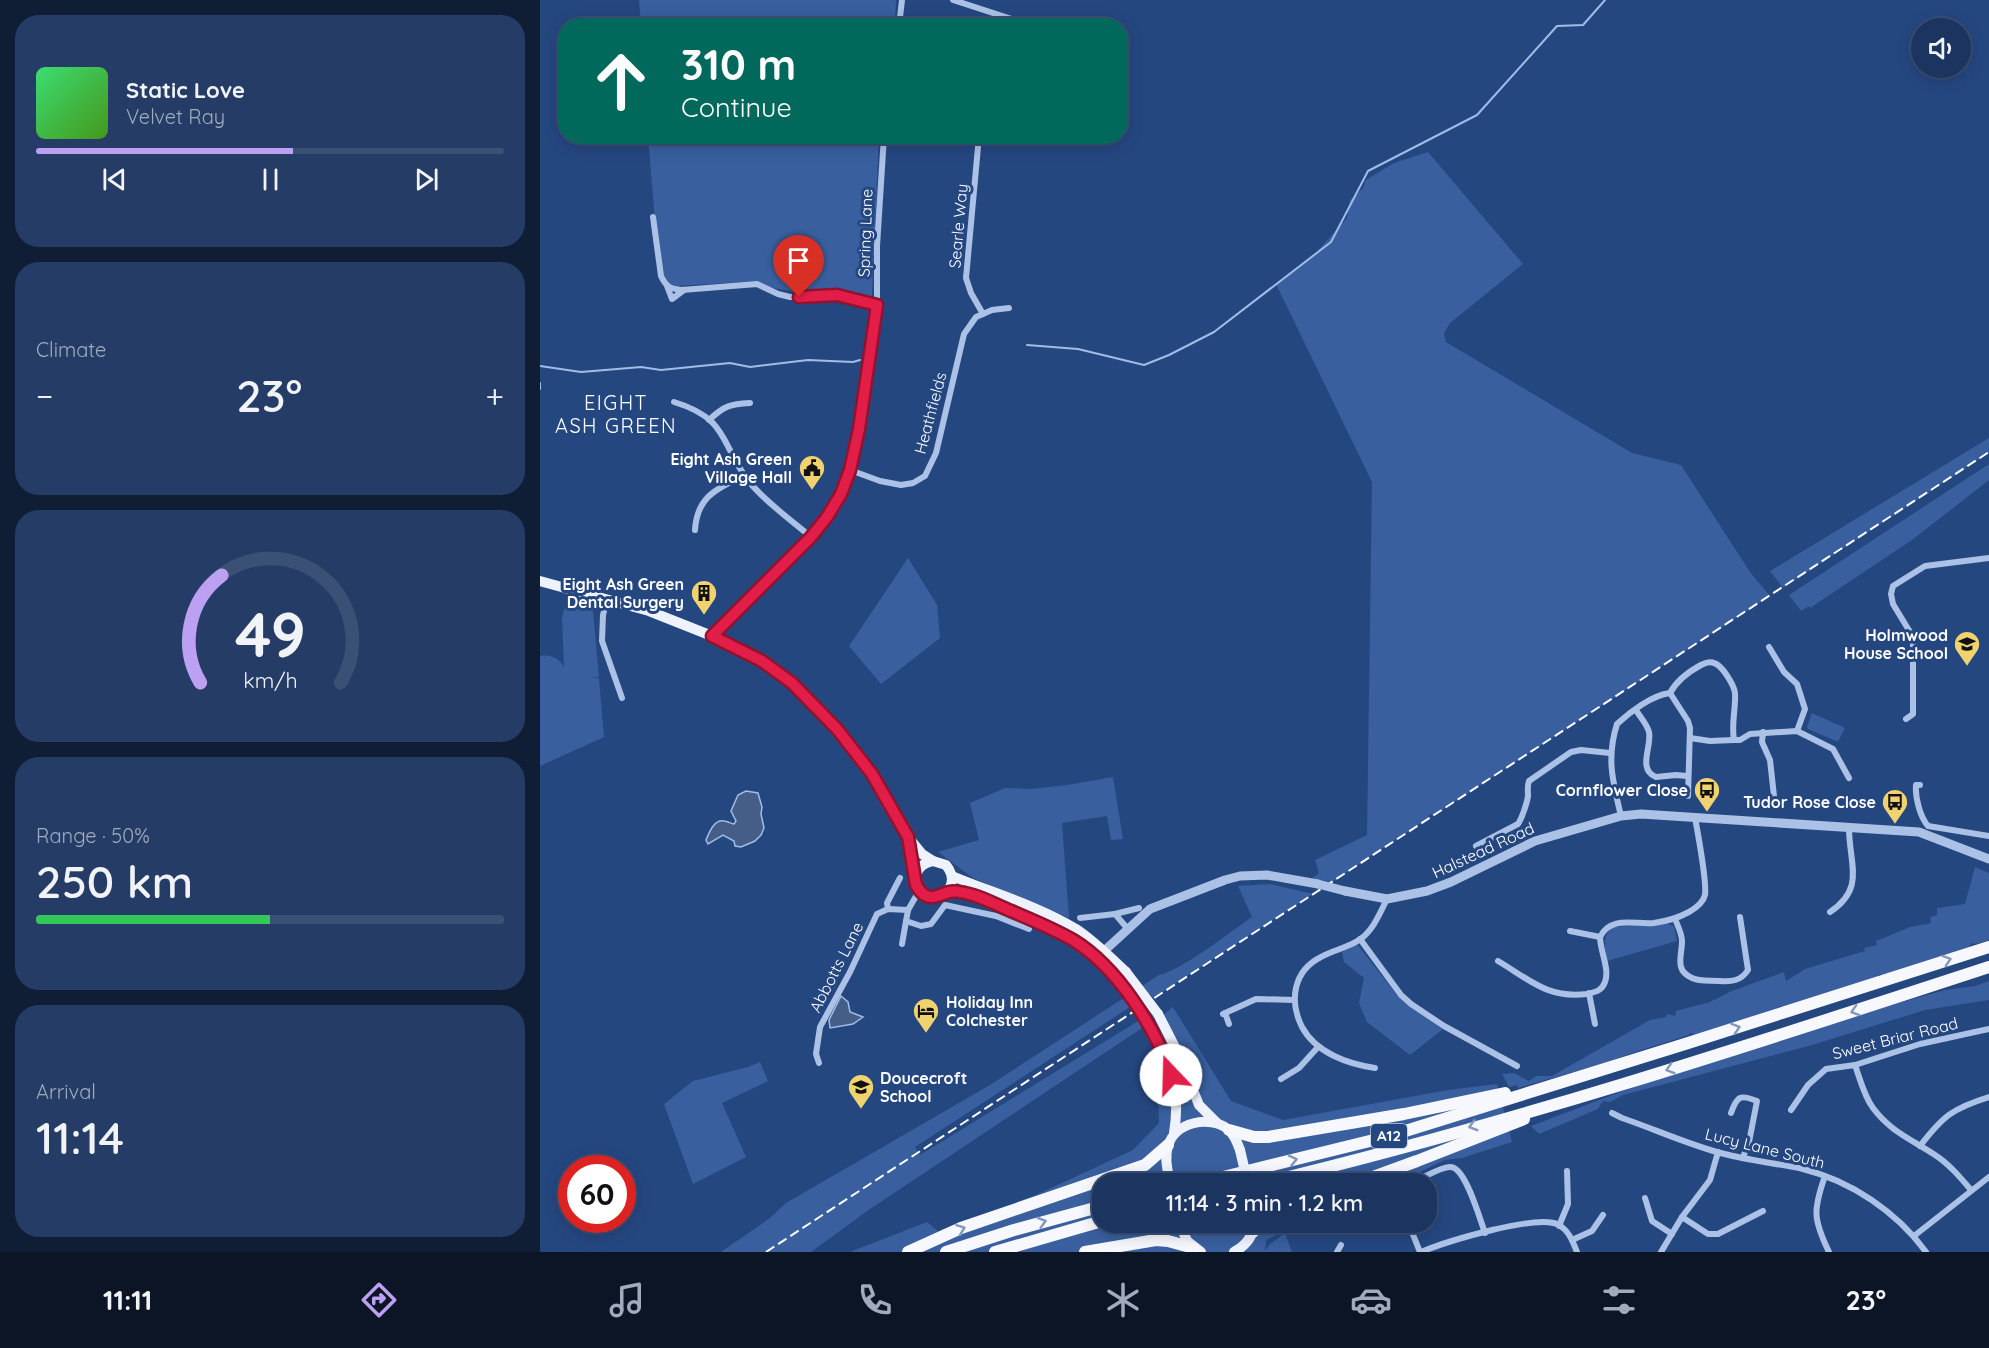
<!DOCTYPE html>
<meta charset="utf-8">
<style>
body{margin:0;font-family:Quicksand,sans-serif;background:#253d66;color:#f1f3f6;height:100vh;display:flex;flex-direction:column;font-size:22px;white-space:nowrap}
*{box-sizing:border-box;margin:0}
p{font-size:20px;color:#a0abbd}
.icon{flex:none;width:33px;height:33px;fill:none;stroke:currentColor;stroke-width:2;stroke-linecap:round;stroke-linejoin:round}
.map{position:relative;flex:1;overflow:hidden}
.drawer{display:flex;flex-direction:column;gap:15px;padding:15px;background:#0f1d35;width:540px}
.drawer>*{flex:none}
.hud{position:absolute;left:18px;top:18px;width:570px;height:126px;border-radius:24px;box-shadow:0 3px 15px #0003,0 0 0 2px #3a5075;background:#00695c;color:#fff;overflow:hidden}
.fabs{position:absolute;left:1371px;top:18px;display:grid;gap:12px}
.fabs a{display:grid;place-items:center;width:60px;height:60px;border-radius:50%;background:#1c3560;box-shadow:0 3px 15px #0003,0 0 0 2px #3a5075;font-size:30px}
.speed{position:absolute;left:18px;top:1155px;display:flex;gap:12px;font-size:30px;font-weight:700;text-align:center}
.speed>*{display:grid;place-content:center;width:78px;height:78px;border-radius:50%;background:#1c3560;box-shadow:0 3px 15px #0003,0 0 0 2px #3a5075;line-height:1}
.speed .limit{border:9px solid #d22;background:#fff;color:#111}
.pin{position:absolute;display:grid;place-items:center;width:51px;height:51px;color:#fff;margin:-62px -26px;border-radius:50% 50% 50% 0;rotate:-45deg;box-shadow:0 0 6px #0007}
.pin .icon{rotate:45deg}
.me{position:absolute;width:66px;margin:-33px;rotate:339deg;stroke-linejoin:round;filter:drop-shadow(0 0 4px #0008)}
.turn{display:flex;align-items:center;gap:21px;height:126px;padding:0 24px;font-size:27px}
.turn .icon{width:78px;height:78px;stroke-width:2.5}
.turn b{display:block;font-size:42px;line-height:51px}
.big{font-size:45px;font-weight:600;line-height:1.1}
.drawer .card{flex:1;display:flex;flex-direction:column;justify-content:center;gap:9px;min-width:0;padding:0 21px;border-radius:24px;background:#253d66}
.drawer .dial{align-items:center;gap:0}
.dial svg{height:156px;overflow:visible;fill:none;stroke:#3a5075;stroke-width:7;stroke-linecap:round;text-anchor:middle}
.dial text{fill:#f1f3f6;stroke:none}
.song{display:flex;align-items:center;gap:18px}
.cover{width:72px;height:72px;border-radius:9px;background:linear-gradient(135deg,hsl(140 70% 55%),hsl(100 70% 35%))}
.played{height:6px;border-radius:3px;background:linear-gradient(90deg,#bca0f2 55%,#3a5075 55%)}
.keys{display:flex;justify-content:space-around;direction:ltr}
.heat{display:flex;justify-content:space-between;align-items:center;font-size:33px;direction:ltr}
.charge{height:9px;border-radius:4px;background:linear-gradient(90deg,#34c759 50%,#3a5075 0)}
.trip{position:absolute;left:552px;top:1173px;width:345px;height:60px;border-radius:24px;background:#1c3560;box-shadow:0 3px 15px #0003,0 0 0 2px #3a5075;font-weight:600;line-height:60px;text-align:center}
.tab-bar{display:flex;height:96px;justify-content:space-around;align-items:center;background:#0b1526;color:#a0abbd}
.tab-bar .icon{width:42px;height:42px}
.tab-bar .on{color:#bca0f2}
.tab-bar b{font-size:27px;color:#f1f3f6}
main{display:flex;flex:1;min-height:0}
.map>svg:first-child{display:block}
.green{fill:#395f9e}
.water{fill:#455e88;stroke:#a0bce7;stroke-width:1.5}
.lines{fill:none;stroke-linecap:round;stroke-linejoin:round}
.stream{stroke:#a0bce7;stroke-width:2}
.minor{stroke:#abc2e6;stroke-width:6}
.tertiary{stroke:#abc2e6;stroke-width:9}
.primary{stroke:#edf2fd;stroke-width:10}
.trunk{stroke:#f6f8fe;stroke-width:12}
.rail{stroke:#fff;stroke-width:2;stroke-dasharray:10 4.5;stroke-linecap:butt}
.tertiary-bridge{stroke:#abc2e6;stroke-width:9}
.primary-bridge{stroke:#edf2fd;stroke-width:10}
.oneway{stroke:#8397b9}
.route-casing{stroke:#92132f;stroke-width:15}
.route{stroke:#e11d48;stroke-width:10}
.labels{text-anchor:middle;stroke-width:6;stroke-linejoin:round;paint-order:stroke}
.shield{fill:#254780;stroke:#bec8d9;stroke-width:1.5}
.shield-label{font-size:15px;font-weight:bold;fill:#fff}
.street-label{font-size:16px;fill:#fff;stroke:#254780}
.poi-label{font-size:16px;font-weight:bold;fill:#fff;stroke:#254780;text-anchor:end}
.quarter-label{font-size:20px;letter-spacing:1.5px;fill:#fff;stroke:#254780}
</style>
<main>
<section class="drawer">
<div class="card">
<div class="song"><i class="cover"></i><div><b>Static Love</b><p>Velvet Ray</p></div></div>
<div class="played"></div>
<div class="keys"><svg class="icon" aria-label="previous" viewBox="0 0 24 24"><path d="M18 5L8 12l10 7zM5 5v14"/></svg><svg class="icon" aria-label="pause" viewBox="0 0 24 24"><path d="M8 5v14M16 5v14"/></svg><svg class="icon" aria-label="next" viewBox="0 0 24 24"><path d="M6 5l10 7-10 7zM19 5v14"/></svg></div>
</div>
<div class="card"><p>Climate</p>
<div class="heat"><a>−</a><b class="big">23°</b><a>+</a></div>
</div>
<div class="card dial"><svg viewBox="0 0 100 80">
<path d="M14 69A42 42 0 1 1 86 69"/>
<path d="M14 69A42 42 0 0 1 25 14" stroke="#bca0f2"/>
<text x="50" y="56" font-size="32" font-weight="700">49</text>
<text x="50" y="72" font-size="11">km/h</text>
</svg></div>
<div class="card"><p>Range · 50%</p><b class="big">250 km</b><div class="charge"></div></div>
<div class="card"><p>Arrival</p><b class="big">11:14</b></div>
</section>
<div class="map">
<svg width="1449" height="1252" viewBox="0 0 1449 1252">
<rect width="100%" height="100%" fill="#254780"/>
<!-- green -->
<g class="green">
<polygon points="99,0 356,0 355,26 101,25"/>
<polygon points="108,137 339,137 332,296 327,299 293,291 267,294 233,288 217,281 154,285 136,286 126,282 123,275 115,221"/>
<polygon points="888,152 983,264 910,323 904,333 906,342 1092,453 1141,465 1210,572 1230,596 893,816 891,814 888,816 889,818 792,882 772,878 779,873 775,860 827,835 832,482 736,284 775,254 807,218 810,200 823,188 826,180 854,163"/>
<polygon points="1449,438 1449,453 1243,588 1230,571"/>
<polygon points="1449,464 1449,480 1372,540 1270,608 1269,606 1261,611 1249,595"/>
<polygon points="368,558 397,605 400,638 341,684 309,646"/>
<path d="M28,595L52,601L59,677L50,678H59L64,737L0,766V656C10,654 21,659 24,668L22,618Z"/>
<polygon points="1272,713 1305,728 1298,742 1268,729 1267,727"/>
<polygon points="573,777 583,839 571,840 567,816 522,823 529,918 433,878 398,852 439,840 430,803 465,788 491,789 527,785"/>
<polygon points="1435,867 1449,873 1449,940 1436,944 1432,943 1429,947 1342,975 1340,974 1336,977 1243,1007 1239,1006 1238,1009 1157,1035 1149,1033 1149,1035 1089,1054 1068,1062 978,1088 977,1085 969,1087 962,1074 974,1073 989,1081 996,1076 1012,1076 1110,1020 1126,1017 1127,1014 1135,1016 1136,1011 1170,1002 1192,991 1244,972 1246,981 1265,969 1325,951 1324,948 1337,945 1336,941 1370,927 1391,923 1390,917 1397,915 1397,908 1425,904"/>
<path d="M730,884L773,894L613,998L610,994L375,1147L380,1155L600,1020L602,1028L330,1209L271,1252H181L230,1218L246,1203L450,1085L619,975C642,970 690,932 712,917L698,886Z"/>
<path d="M1128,924L1134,926L1137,941L1067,961C1065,948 1061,935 1074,927Z"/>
<polygon points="817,944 857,995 903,1029 870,1055 827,1022 819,1003 824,978 804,962 802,952"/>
<polygon points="1449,981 1449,1000 1385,1010 1272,1045 1083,1095 1070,1102 1063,1101 1058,1109 999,1134 991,1126 1104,1083 1312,1016 1405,990 1435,986"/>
<polygon points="633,1007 691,1101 743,1120 908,1090 957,1084 972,1142 922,1158 905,1160 857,1183 562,1184 562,1222 762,1223 726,1240 725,1251 730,1244 745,1233 752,1252 310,1252 387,1222 398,1231 496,1195 593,1150 619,1123 618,1073 608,1028"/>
<polygon points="220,1062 228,1081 182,1103 206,1157 153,1184 124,1104 153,1081 208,1067"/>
</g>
<!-- water -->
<g class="water">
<path d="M206,791L218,793L222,807L221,814L224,828L221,835L215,841L201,847L195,846L194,841L183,835L168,844L166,840C169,833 174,819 184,821C188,821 191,824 194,824L196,821L191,811L198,795Z"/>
<polygon points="301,996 308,1002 310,1012 323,1017 313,1024 290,1028 289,1020"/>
</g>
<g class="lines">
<!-- stream -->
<g class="stream">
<polyline points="487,345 538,349 604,365 629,355 674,332 791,242 828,171 937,115 1017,26 1043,25 1065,0"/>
<polyline points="0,366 41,372 101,367 121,370 190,363 210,367 268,360 313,362 320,360"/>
<polyline points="0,383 0,389"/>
</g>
<!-- minor -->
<g class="minor">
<polyline points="413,0 481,22 509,24"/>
<polyline points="359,26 362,0"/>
<polyline points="439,136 426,278 431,293 443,314"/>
<path d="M113,217L121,276C126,287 131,289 142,290L217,284L238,294L250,297L297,295L337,305"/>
<polyline points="127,286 132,299 144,290"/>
<path d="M134,402C191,419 180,447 211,484C228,504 251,520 271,537"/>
<path d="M169,420C184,406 190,404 210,403"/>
<polyline points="310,470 340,481 361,485 373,483 385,476 396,453 424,334 436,317 452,310 469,308"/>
<path d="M155,530C157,496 177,489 204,475"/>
<polyline points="67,599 63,615 62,641 82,698"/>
<polyline points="172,636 271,537 294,506 310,470 319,429 337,305 337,246 344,136"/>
<polyline points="1229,647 1244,672 1257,684 1265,709 1257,731"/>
<path d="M1130,693C1137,680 1148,672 1161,665C1165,663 1170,661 1174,663C1182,665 1194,685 1195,693C1196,709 1191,723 1194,740"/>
<path d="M1096,710C1100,717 1107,724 1109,732C1112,747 1097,769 1116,777L1136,775L1147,776"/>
<polyline points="1366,719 1373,714 1373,637 1353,604 1351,594 1353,586 1385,566 1449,558"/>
<polyline points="1223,732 1222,742 1230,760 1234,796"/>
<polyline points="1150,738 1170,741 1194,740 1200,740 1210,734 1257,731 1293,749 1309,778"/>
<path d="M1380,785H1376C1375,797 1380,817 1388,826L1449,836"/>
<path d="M1081,816C1073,782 1066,759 1077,724C1090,712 1112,695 1130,693L1148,721L1150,728L1148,796"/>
<path d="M936,846L978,824C982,818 987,803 988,796C988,790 987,786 989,781L1031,752L1041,750L1070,753"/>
<polyline points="348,909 347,903 360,878"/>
<path d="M1290,912C1326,888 1309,864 1309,828"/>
<polyline points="575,914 599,908"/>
<polyline points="540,918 575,914 587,928"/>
<path d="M1135,919C1138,926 1142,934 1142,941C1142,956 1134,970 1152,978C1160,982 1171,980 1180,981C1191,982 1201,981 1208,970L1200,917"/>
<polyline points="366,921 381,926 391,924 405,905 456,916 489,929"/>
<polyline points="1030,931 1060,937"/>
<polyline points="820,939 861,995 871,1004 904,1026 977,1066"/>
<polyline points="362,944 368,910 379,891"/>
<path d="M958,961C990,980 1008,999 1047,994C1055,992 1062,991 1065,982C1070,969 1060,951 1060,937C1071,915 1095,925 1114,923C1128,921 1138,918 1149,912C1156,908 1163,903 1165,895C1167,879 1158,836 1155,817"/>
<polyline points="1049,993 1055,1024"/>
<polyline points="685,1013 689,1024"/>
<polyline points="683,1014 716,999 754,1000"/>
<polyline points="279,1063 276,1054 280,1027 310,972 337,914 348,909 368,910"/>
<path d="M1315,1065C1320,1079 1324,1096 1333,1108C1351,1132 1371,1139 1395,1155C1409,1164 1420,1177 1431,1190"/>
<path d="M835,1068C808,1064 776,1053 762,1027C749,1001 753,971 781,957C793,950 807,948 819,940C833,931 840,913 847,899"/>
<polyline points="741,1079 759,1068 778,1047"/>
<polyline points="1251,1110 1268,1085 1286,1069 1315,1065 1380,1044 1449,1029"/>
<path d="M1072,1113L1082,1118C1114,1129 1145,1143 1177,1152C1205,1160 1235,1163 1263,1169C1311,1181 1357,1212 1386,1252"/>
<path d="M1191,1113C1197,1096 1200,1094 1217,1101L1209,1142L1203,1157"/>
<path d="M1380,1146C1403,1116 1413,1108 1449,1097"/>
<path d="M1285,1176C1273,1210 1273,1219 1289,1252"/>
<path d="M871,1184C880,1179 902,1166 911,1167C926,1168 940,1220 945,1233"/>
<polyline points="1105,1198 1112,1221 1132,1234"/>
<polyline points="1142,1217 1168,1234 1178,1234 1223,1211"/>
<polyline points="868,1222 880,1252"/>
<polyline points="1019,1226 1028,1204 1027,1171"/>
<polyline points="1374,1236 1449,1177"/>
<polyline points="1032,1240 1052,1231 1063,1215"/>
<polyline points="797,1252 801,1245"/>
<path d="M881,1252C905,1242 998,1213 1019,1225C1029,1231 1033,1242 1037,1252"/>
<polyline points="1121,1252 1142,1217 1170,1180 1178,1152"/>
</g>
<!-- tertiary -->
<g class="tertiary">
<polyline points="805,891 847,899 887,891 911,882 995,841 1081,816 1101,814 1379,832 1449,859"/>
<polyline points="564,951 610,909 685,880 700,876 727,875 778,884"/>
</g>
<!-- primary -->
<g class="primary">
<polyline points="0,581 109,611 172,636 222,661 253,683 297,729 332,774 368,837 382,854 393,861"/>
<path d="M368,837L375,879C382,914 428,892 406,865L393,861C382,863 377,869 375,879"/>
<path d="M412,876C453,893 498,906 536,929C554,941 570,957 586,972"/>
<polyline points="408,892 429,894 484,917 534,941 556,959 575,979"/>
<polyline points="618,1014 639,1055 659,1105 677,1123"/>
<path d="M606,1020C627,1062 642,1084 634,1133"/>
<path d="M630,1184C628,1171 624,1158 628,1146C635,1122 669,1115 688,1129C694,1134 697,1142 700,1150"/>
<polyline points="639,1222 647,1241 661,1252"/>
<path d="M694,1252C705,1246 713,1237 714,1224"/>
</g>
<!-- trunk -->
<g class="trunk">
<polyline points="689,1130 714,1137 728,1137 864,1114 965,1093"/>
<polyline points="655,1184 846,1137 1145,1044 1449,947"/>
<path d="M720,1184C967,1125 1208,1046 1449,967"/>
<polyline points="814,1184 877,1161 984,1119"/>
<polyline points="713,1232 721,1222"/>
<polyline points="368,1252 421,1228 605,1165 628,1145"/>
<polyline points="406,1252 474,1230 562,1206"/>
<polyline points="455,1252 562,1221"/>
<polyline points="545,1252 616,1240 628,1241 654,1248"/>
</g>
<!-- rail -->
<polyline class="rail" points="226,1252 1449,452"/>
<!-- tertiary-bridge -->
<polyline class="tertiary-bridge" points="778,884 805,891"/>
<!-- primary-bridge -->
<g class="primary-bridge">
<polyline points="586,972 618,1014"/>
<polyline points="575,979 592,998 606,1020"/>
<polyline points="700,1150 708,1184"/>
</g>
</g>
<!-- one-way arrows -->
<defs><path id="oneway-chevron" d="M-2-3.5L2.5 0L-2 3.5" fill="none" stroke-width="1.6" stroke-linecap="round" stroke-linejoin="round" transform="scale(1.5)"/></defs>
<g class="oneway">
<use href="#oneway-chevron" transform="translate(1407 960) rotate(-18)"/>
<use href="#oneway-chevron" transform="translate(1315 1011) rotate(162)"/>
<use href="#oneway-chevron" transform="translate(1196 1028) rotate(-18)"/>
<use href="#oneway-chevron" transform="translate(1130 1069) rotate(163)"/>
<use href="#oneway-chevron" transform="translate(933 1126) rotate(164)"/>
<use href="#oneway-chevron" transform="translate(753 1160) rotate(-13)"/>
<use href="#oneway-chevron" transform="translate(502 1222) rotate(-16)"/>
<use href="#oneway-chevron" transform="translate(421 1229) rotate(-21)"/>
</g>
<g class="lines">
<!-- route casing -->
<g class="route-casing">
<path id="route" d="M259,297L297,295L337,305L319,429L310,470L301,494L287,517L271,537L172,636L222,661L252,683L297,729L332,774L368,837L376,885C385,901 393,898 406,893C411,890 423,892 429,894C443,897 458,906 471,911C492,920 514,929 533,940C577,967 616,1028 631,1075"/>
</g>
<!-- route -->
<use href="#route" class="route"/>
</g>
<!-- icons -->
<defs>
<g id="civic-pin" transform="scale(1.35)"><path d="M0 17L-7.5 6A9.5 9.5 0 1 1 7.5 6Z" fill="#f0d36f" stroke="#254780"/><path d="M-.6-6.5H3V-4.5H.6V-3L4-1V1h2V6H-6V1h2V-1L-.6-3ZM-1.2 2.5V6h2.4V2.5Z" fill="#111"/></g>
<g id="building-pin" transform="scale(1.35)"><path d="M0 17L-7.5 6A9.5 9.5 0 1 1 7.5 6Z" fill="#f0d36f" stroke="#254780"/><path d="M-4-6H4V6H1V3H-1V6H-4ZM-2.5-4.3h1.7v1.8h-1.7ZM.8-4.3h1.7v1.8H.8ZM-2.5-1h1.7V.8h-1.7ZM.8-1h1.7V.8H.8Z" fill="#111"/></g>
<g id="school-pin" transform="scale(1.35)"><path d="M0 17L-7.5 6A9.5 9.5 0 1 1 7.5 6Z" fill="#f0d36f" stroke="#254780"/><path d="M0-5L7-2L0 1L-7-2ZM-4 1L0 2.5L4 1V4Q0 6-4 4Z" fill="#111"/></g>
<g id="bus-pin" transform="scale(1.35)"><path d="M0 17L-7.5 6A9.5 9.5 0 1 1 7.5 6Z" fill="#f0d36f" stroke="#254780"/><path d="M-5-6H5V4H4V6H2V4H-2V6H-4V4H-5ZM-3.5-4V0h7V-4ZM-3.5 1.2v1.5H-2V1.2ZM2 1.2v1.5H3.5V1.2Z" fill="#111"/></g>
<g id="hotel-pin" transform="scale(1.35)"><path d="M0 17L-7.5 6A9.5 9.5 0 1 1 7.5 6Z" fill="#f0d36f" stroke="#254780"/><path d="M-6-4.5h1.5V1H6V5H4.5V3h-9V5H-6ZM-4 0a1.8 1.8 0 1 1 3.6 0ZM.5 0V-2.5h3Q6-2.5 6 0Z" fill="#111"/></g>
</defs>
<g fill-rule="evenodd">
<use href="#civic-pin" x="272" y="468"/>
<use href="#building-pin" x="164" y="593"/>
<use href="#school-pin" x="1427" y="644"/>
<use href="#bus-pin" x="1167" y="790"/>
<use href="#bus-pin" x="1355" y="802"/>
<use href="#hotel-pin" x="386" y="1011"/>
<use href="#school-pin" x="321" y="1087"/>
</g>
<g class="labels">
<!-- shield labels -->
<rect class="shield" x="831" y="1124" width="36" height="24" rx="4.5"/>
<g class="shield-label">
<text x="849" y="1141">A12</text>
</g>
<!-- street labels -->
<g class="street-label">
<text transform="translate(418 226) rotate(-85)" y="6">Searle Way</text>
<text transform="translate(325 233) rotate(-88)" y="6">Spring Lane</text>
<text transform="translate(390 413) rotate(-75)" y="6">Heathfields</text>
<text transform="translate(943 850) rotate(-25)" y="6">Halstead Road</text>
<text transform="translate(296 967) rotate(-63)" y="6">Abbotts Lane</text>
<text transform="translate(1355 1038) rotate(-14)" y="6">Sweet Briar Road</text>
<text transform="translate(1225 1148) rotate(14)" y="6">Lucy Lane South</text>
</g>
<!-- poi labels -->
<g class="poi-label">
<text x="252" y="465">Eight Ash Green<tspan x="252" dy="18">Village Hall</tspan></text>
<text x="144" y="590">Eight Ash Green<tspan x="144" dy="18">Dental Surgery</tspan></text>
<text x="1408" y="641">Holmwood<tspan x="1408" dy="18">House School</tspan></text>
<text x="1148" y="796">Cornflower Close</text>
<text x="1336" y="808">Tudor Rose Close</text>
<text x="406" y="1008" text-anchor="start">Holiday Inn<tspan x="406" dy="18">Colchester</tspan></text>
<text x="340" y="1084" text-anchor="start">Doucecroft<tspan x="340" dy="18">School</tspan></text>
</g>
<!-- quarter labels -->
<g class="quarter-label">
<text x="76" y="410">EIGHT<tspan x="76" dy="23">ASH GREEN</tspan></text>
</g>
</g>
</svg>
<div class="fabs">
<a><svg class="icon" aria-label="sound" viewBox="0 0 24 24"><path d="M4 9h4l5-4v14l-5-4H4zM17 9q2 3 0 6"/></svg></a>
</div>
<div class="speed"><div class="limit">60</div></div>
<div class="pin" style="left:259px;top:297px;background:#d93025"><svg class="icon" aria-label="arrive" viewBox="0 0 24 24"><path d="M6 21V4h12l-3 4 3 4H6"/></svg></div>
<svg class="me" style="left:631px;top:1075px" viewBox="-20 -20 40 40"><circle r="19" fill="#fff"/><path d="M0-13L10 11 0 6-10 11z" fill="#e11d48"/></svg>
<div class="trip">11:14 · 3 min · 1.2 km</div>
<div class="hud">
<div class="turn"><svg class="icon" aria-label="ahead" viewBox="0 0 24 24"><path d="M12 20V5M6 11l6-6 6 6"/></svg><div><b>310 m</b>Continue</div></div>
</div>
</div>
</main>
<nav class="tab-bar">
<b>11:11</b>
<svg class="icon on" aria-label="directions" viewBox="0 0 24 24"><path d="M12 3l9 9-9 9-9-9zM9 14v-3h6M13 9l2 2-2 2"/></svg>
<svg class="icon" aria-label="music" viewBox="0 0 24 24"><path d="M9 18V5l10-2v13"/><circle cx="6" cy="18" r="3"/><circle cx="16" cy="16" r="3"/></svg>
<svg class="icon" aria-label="phone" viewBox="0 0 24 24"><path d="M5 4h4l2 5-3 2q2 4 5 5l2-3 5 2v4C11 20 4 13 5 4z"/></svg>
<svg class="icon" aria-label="climate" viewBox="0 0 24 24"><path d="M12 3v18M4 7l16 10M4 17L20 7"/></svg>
<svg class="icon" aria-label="car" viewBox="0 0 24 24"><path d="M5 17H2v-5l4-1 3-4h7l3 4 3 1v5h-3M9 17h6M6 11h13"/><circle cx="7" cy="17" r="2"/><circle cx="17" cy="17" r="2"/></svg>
<svg class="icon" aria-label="filters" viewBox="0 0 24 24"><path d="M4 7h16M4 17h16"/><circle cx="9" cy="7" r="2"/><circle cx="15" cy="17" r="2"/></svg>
<b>23°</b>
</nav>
